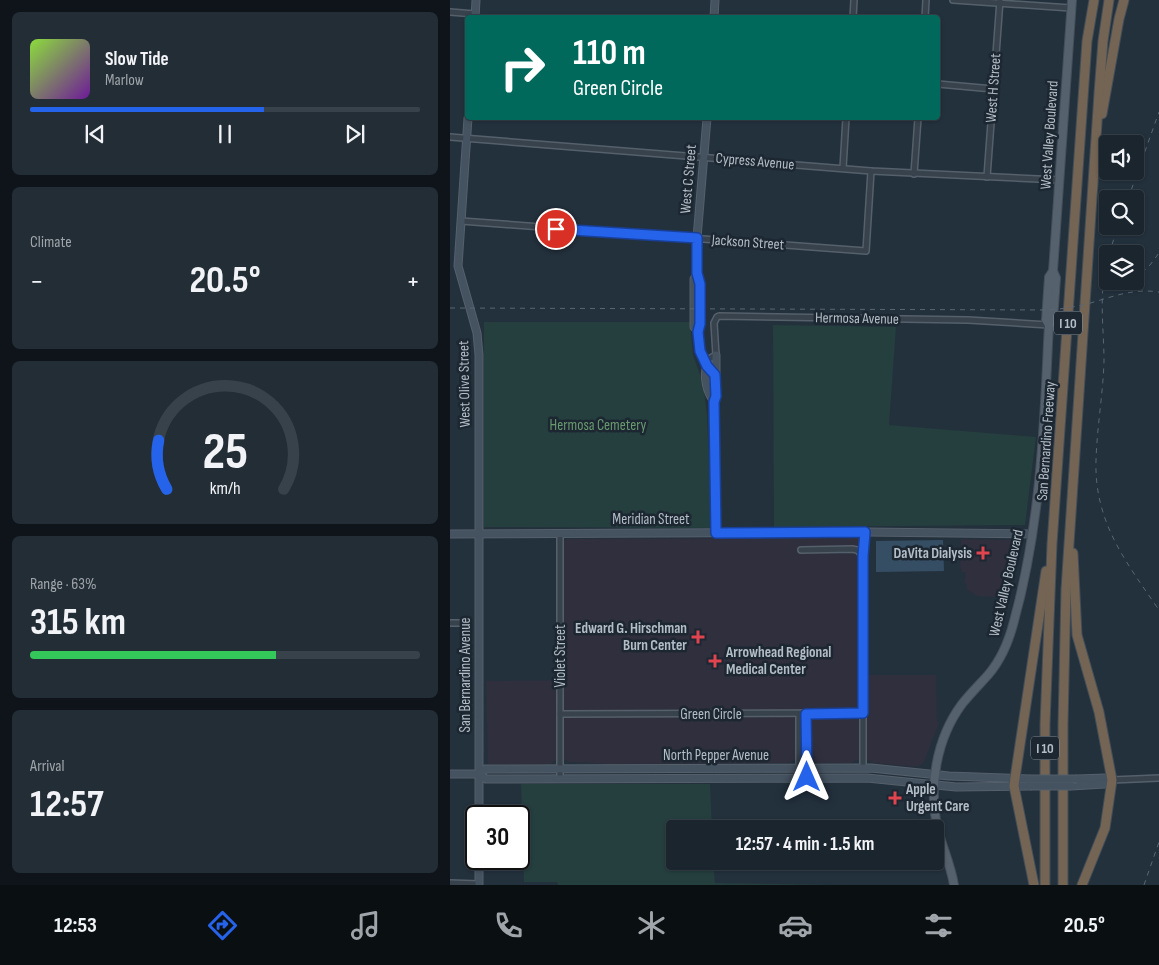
<!DOCTYPE html>
<meta charset="utf-8">
<style>
body{margin:0;font-family:"Sofia Sans Condensed",sans-serif;background:#232d36;color:#f1f3f6;height:100vh;display:flex;flex-direction:column;font-size:19px;white-space:nowrap}
*{box-sizing:border-box;margin:0}
p{font-size:16px;color:#9fa5aa}
.icon{flex:none;width:28px;height:28px;fill:none;stroke:currentColor;stroke-width:2;stroke-linecap:round;stroke-linejoin:round}
.map{position:relative;flex:1;overflow:hidden}
.panel{display:flex;flex-direction:column;gap:12px;padding:12px;background:#0e1419;width:450px}
.panel>*{flex:none}
.hud{position:absolute;left:15px;top:15px;width:475px;height:105px;border-radius:5px;box-shadow:0 1px 4px #0004,0 0 0 1px #38424a;background:#00695c;color:#fff;overflow:hidden}
.tools{position:absolute;left:649px;top:135px;display:grid;gap:10px}
.tools a{display:grid;place-items:center;width:45px;height:45px;border-radius:5px;background:#1a252e;box-shadow:0 1px 4px #0004,0 0 0 1px #38424a;font-size:25px}
.speed{position:absolute;left:15px;top:805px;display:flex;gap:10px;font-size:25px;font-weight:700;text-align:center}
.speed>*{display:grid;place-content:center;width:65px;height:65px;border-radius:50%;background:#1a252e;box-shadow:0 1px 4px #0004,0 0 0 1px #38424a;line-height:1}
.speed .limit{border:2px solid #111;border-radius:8px;background:#fff;color:#111}
.pin{position:absolute;display:grid;place-items:center;width:42px;height:42px;color:#fff;margin:-21px;border:2px solid #fff;border-radius:50%;box-shadow:0 1px 5px #0007}
.me{position:absolute;width:55px;margin:-28px;rotate:0deg;stroke-linejoin:round;filter:drop-shadow(0 0 4px #0008)}
.turn{display:flex;align-items:center;gap:18px;height:105px;padding:0 25px;font-size:22px}
.turn .icon{width:65px;height:65px;stroke-width:2.5}
.turn b{display:block;font-size:35px;line-height:42px}
.big{font-size:38px;font-weight:700;line-height:1.1}
.panel .card{flex:1;display:flex;flex-direction:column;justify-content:center;gap:8px;min-width:0;padding:0 18px;border-radius:8px;background:#232d36}
.panel .dial{align-items:center;gap:0}
.dial svg{height:130px;overflow:visible;fill:none;stroke:#38424a;stroke-width:7;stroke-linecap:round;text-anchor:middle}
.dial text{fill:#f1f3f6;stroke:none}
.song{display:flex;align-items:center;gap:15px}
.cover{width:60px;height:60px;border-radius:8px;background:linear-gradient(135deg,hsl(90 70% 55%),hsl(280 70% 35%))}
.played{height:5px;border-radius:2px;background:linear-gradient(90deg,#2563eb 60%,#38424a 60%)}
.keys{display:flex;justify-content:space-around;direction:ltr}
.heat{display:flex;justify-content:space-between;align-items:center;font-size:28px;direction:ltr}
.charge{height:8px;border-radius:4px;background:linear-gradient(90deg,#34c759 63%,#38424a 0)}
.trip{position:absolute;left:216px;top:820px;width:278px;height:50px;border-radius:5px;background:#1a252e;box-shadow:0 1px 4px #0004,0 0 0 1px #38424a;font-weight:700;line-height:50px;text-align:center}
.tab-bar{display:flex;height:80px;justify-content:space-around;align-items:center;background:#0a0f12;color:#9fa5aa}
.tab-bar .icon{width:35px;height:35px}
.tab-bar .selected{color:#2563eb}
.tab-bar b{font-size:22px;color:#f1f3f6}
main{display:flex;flex:1;min-height:0}
.map>svg:first-child{display:block}
.medical{fill:#2f2f3e}
.green{fill:#253e3e}
.water{fill:#364e64}
.lines{fill:none;stroke-linecap:round;stroke-linejoin:round}
.street-casing{stroke:#55606b;stroke-width:8}
.secondary-casing{stroke:#55606b;stroke-width:9}
.primary-casing{stroke:#434e59;stroke-width:10}
.highway-casing{stroke:#424d58;stroke-width:11}
.street{stroke:#37424d;stroke-width:5}
.secondary{stroke:#455260;stroke-width:7}
.primary{stroke:#55616d;stroke-width:8}
.highway{stroke:#736454;stroke-width:9}
.rail{stroke:#596774;stroke-width:1;stroke-dasharray:5 5;stroke-linecap:butt}
.secondary-bridge-casing{stroke:#55606b;stroke-width:9;stroke-linecap:butt}
.secondary-bridge{stroke:#455260;stroke-width:7}
.route-casing{stroke:#184099;stroke-width:12}
.route{stroke:#2563eb;stroke-width:9}
.health-dot{fill:#e0444e;stroke:#1c2732;stroke-width:2}
.labels{text-anchor:middle;stroke-width:5;stroke-linejoin:round;paint-order:stroke}
.shield{fill:#1c2732;stroke:#85909b;stroke-width:1}
.shield-label{font-size:14px;font-weight:bold;fill:#b2bdc8}
.street-label{font-size:15px;fill:#b2bdc8;stroke:#1c2732}
.park-label{font-size:15px;fill:#699a6f;stroke:#1c2732}
.poi-label{font-size:15px;font-weight:bold;fill:#b2bdc8;stroke:#1c2732;text-anchor:end}
</style>
<main>
<section class="panel">
<div class="card">
<div class="song"><i class="cover"></i><div><b>Slow Tide</b><p>Marlow</p></div></div>
<div class="played"></div>
<div class="keys"><svg class="icon" aria-label="previous" viewBox="0 0 24 24"><path d="M18 5L8 12l10 7zM5 5v14"/></svg><svg class="icon" aria-label="pause" viewBox="0 0 24 24"><path d="M8 5v14M16 5v14"/></svg><svg class="icon" aria-label="next" viewBox="0 0 24 24"><path d="M6 5l10 7-10 7zM19 5v14"/></svg></div>
</div>
<div class="card"><p>Climate</p>
<div class="heat"><a>−</a><b class="big">20.5°</b><a>+</a></div>
</div>
<div class="card dial"><svg viewBox="0 0 100 80">
<path d="M14 69A42 42 0 1 1 86 69"/>
<path d="M14 69A42 42 0 0 1 9 39" stroke="#2563eb"/>
<text x="50" y="56" font-size="32" font-weight="700">25</text>
<text x="50" y="72" font-size="11">km/h</text>
</svg></div>
<div class="card"><p>Range · 63%</p><b class="big">315 km</b><div class="charge"></div></div>
<div class="card"><p>Arrival</p><b class="big">12:57</b></div>
</section>
<div class="map">
<svg width="709" height="885" viewBox="0 0 709 885">
<rect width="100%" height="100%" fill="#23313d"/>
<!-- medical -->
<g class="medical">
<polygon points="418,538 418,675 486,675 487,721 489,723 474,762 468,767 422,763 419,760 406,760 402,763 367,763 363,760 343,760 340,763 158,764 118,762 115,759 104,761 101,764 38,764 36,681 113,680 114,541 117,539"/>
<polygon points="511,539 566,540 571,543 560,598 527,596 516,589 517,584 514,583 516,573 512,572 510,567"/>
</g>
<!-- green -->
<g class="green">
<polygon points="34,322 240,322 243,355 253,383 257,415 262,526 259,528 34,527"/>
<polygon points="323,325 446,327 439,425 586,437 575,525 324,527"/>
<polygon points="71,784 260,784 262,829 225,829 225,861 263,861 265,883 385,885 108,885 107,882 74,882"/>
</g>
<!-- water -->
<polygon class="water" points="493,540 494,571 426,572 426,541"/>
<g class="lines">
<!-- street casing -->
<g class="street-casing">
<g id="street">
<polyline points="503,0 621,8"/>
<polyline points="0,12 25,14"/>
<polyline points="403,18 404,0"/>
<polyline points="475,18 476,0"/>
<polyline points="488,84 543,89"/>
<polyline points="0,137 421,171 610,180"/>
<polyline points="393,168 396,118"/>
<polyline points="464,174 468,118"/>
<polyline points="537,177 550,0"/>
<polyline points="11,221 416,251 421,171"/>
<polyline points="255,361 266,355 264,323 267,317 269,316 518,320 599,325"/>
<polyline points="110,533 110,778"/>
<polyline points="351,550 402,549 407,550 413,556"/>
<polyline points="0,623 16,623"/>
<polyline points="110,714 413,713"/>
<polyline points="357,714 357,777"/>
<polyline points="413,768 413,556 415,532"/>
<polyline points="349,777 349,714"/>
<polyline points="662,780 709,778"/>
<polyline points="0,883 29,884"/>
</g>
</g>
<!-- secondary casing -->
<g class="secondary-casing">
<g id="secondary">
<polyline points="25,18 26,0"/>
<polyline points="264,18 265,0"/>
<polyline points="18,118 8,266 27,333 29,355 29,816"/>
<polyline points="257,118 247,238 247,273 250,284 250,324 248,331 250,351 257,366 265,375 266,396 264,401 266,533"/>
<polyline points="247,274 244,279 244,327 248,331"/>
<path d="M257,366C253,376 257,393 264,401"/>
<polyline points="266,378 266,355"/>
<polyline points="0,534 415,532 582,534"/>
<polyline points="0,774 29,774 36,779 417,778 506,787 580,786"/>
<polyline points="29,774 35,769 421,768 499,776 579,779"/>
<polyline points="627,779 655,778 662,780"/>
<polyline points="621,786 655,784 662,780"/>
<polyline points="29,859 29,885"/>
</g>
</g>
<!-- primary casing -->
<g class="primary-casing">
<g id="primary">
<polyline points="599,325 603,320 606,278 603,271"/>
<path d="M504,885C501,866 493,849 488,830C478,788 486,739 512,704C520,694 529,685 538,675C551,660 559,641 564,621C589,531 594,436 598,343L599,325L596,320L599,277L603,271L622,0"/>
</g>
</g>
<!-- highway casing -->
<g class="highway-casing">
<g id="highway">
<polyline points="652,114 669,19 674,0"/>
<polyline points="623,553 627,635 649,712 662,780 655,828 632,885"/>
<polyline points="584,885 564,786 565,778 596,571"/>
<polyline points="595,885 595,724 602,544 637,41 644,0"/>
<polyline points="613,885 613,725 616,589 649,93 653,41 659,0"/>
</g>
</g>
<!-- street -->
<use href="#street" class="street"/>
<!-- secondary -->
<use href="#secondary" class="secondary"/>
<!-- primary -->
<use href="#primary" class="primary"/>
<!-- highway -->
<use href="#highway" class="highway"/>
<!-- rail -->
<g class="rail">
<polyline points="678,199 709,112"/>
<polyline points="659,254 668,226"/>
<path d="M658,259C648,292 654,328 654,361C653,394 647,427 646,460C644,522 676,562 709,610"/>
<polyline points="685,280 700,265 709,253"/>
<path d="M0,308L599,310C612,309 624,307 637,304C662,297 683,288 709,292"/>
<polyline points="694,885 709,842"/>
</g>
<!-- secondary-bridge casing -->
<g class="secondary-bridge-casing">
<g id="secondary-bridge">
<polyline points="579,779 627,779"/>
<polyline points="580,786 621,786"/>
</g>
</g>
<!-- secondary-bridge -->
<use href="#secondary-bridge" class="secondary-bridge"/>
</g>
<g class="lines">
<!-- route casing -->
<g class="route-casing">
<polyline id="route" points="106,229 247,238 247,273 250,284 250,324 248,332 250,351 257,366 265,375 266,396 264,402 266,533 415,532 413,556 413,713 356,714 357,777"/>
</g>
<!-- route -->
<use href="#route" class="route"/>
</g>
<!-- markers -->
<g class="health-dot">
<path d="M530.5 545.5h5v5h5v5h-5v5h-5v-5h-5v-5h5z"/>
<path d="M245.5 629.5h5v5h5v5h-5v5h-5v-5h-5v-5h5z"/>
<path d="M262.5 653.5h5v5h5v5h-5v5h-5v-5h-5v-5h5z"/>
<path d="M442.5 790.5h5v5h5v5h-5v5h-5v-5h-5v-5h5z"/>
</g>
<g class="labels">
<!-- shield labels -->
<g class="shield">
<rect x="604" y="311.5" width="28" height="23" rx="4"/>
<rect x="581" y="736.5" width="28" height="23" rx="4"/>
</g>
<g class="shield-label">
<text x="618" y="328">I 10</text>
<text x="595" y="753">I 10</text>
</g>
<!-- street labels -->
<g class="street-label">
<text transform="translate(543 88) rotate(-86)" y="5">West H Street</text>
<text transform="translate(599 135) rotate(-86)" y="5">West Valley Boulevard</text>
<text transform="translate(305 161) rotate(5)" y="5">Cypress Avenue</text>
<text transform="translate(238 179) rotate(-85)" y="5">West C Street</text>
<text transform="translate(298 242) rotate(4)" y="5">Jackson Street</text>
<text transform="translate(407 318) rotate(1)" y="5">Hermosa Avenue</text>
<text transform="translate(14 384) rotate(-91)" y="5">West Olive Street</text>
<text transform="translate(596 441) rotate(-86)" y="5">San Bernardino Freeway</text>
<text x="201" y="524">Meridian Street</text>
<text transform="translate(556 583) rotate(-77)" y="5">West Valley Boulevard</text>
<text transform="translate(110 656) rotate(-90)" y="5">Violet Street</text>
<text transform="translate(15 675) rotate(-90)" y="5">San Bernardino Avenue</text>
<text x="261" y="719">Green Circle</text>
<text x="266" y="760">North Pepper Avenue</text>
</g>
<!-- park labels -->
<g class="park-label">
<text x="148" y="430">Hermosa Cemetery</text>
</g>
<!-- poi labels -->
<g class="poi-label">
<text x="522" y="558">DaVita Dialysis</text>
<text x="237" y="633">Edward G. Hirschman<tspan x="237" dy="17">Burn Center</tspan></text>
<text x="276" y="657" text-anchor="start">Arrowhead Regional<tspan x="276" dy="17">Medical Center</tspan></text>
<text x="456" y="794" text-anchor="start">Apple<tspan x="456" dy="17">Urgent Care</tspan></text>
</g>
</g>
</svg>
<div class="tools">
<a><svg class="icon" aria-label="sound" viewBox="0 0 24 24"><path d="M4 9h4l5-4v14l-5-4H4zM17 9q2 3 0 6"/></svg></a>
<a><svg class="icon" aria-label="search" viewBox="0 0 24 24"><circle cx="10" cy="10" r="6"/><path d="M15 15l6 6"/></svg></a>
<a><svg class="icon" aria-label="layers" viewBox="0 0 24 24"><path d="M12 4l9 5-9 5-9-5zM3 14l9 5 9-5"/></svg></a>
</div>
<div class="speed"><div class="limit">30</div></div>
<div class="pin" style="left:106px;top:229px;background:#d93025"><svg class="icon" aria-label="arrive" viewBox="0 0 24 24"><path d="M6 21V4h12l-3 4 3 4H6"/></svg></div>
<svg class="me" style="left:357px;top:777px" viewBox="-20 -20 40 40"><path d="M0-17L14 15 0 8-14 15z" fill="#2563eb" stroke="#fff" stroke-width="4"/></svg>
<div class="trip">12:57 · 4 min · 1.5 km</div>
<div class="hud">
<div class="turn"><svg class="icon" aria-label="right" viewBox="0 0 24 24"><path d="M7 20v-9h11M14 6l5 5-5 5"/></svg><div><b>110 m</b>Green Circle</div></div>
</div>
</div>
</main>
<nav class="tab-bar">
<b>12:53</b>
<svg class="icon selected" aria-label="directions" viewBox="0 0 24 24"><path d="M12 3l9 9-9 9-9-9zM9 14v-3h6M13 9l2 2-2 2"/></svg>
<svg class="icon" aria-label="music" viewBox="0 0 24 24"><path d="M9 18V5l10-2v13"/><circle cx="6" cy="18" r="3"/><circle cx="16" cy="16" r="3"/></svg>
<svg class="icon" aria-label="phone" viewBox="0 0 24 24"><path d="M5 4h4l2 5-3 2q2 4 5 5l2-3 5 2v4C11 20 4 13 5 4z"/></svg>
<svg class="icon" aria-label="climate" viewBox="0 0 24 24"><path d="M12 3v18M4 7l16 10M4 17L20 7"/></svg>
<svg class="icon" aria-label="car" viewBox="0 0 24 24"><path d="M5 17H2v-5l4-1 3-4h7l3 4 3 1v5h-3M9 17h6M6 11h13"/><circle cx="7" cy="17" r="2"/><circle cx="17" cy="17" r="2"/></svg>
<svg class="icon" aria-label="filters" viewBox="0 0 24 24"><path d="M4 7h16M4 17h16"/><circle cx="9" cy="7" r="2"/><circle cx="15" cy="17" r="2"/></svg>
<b>20.5°</b>
</nav>
